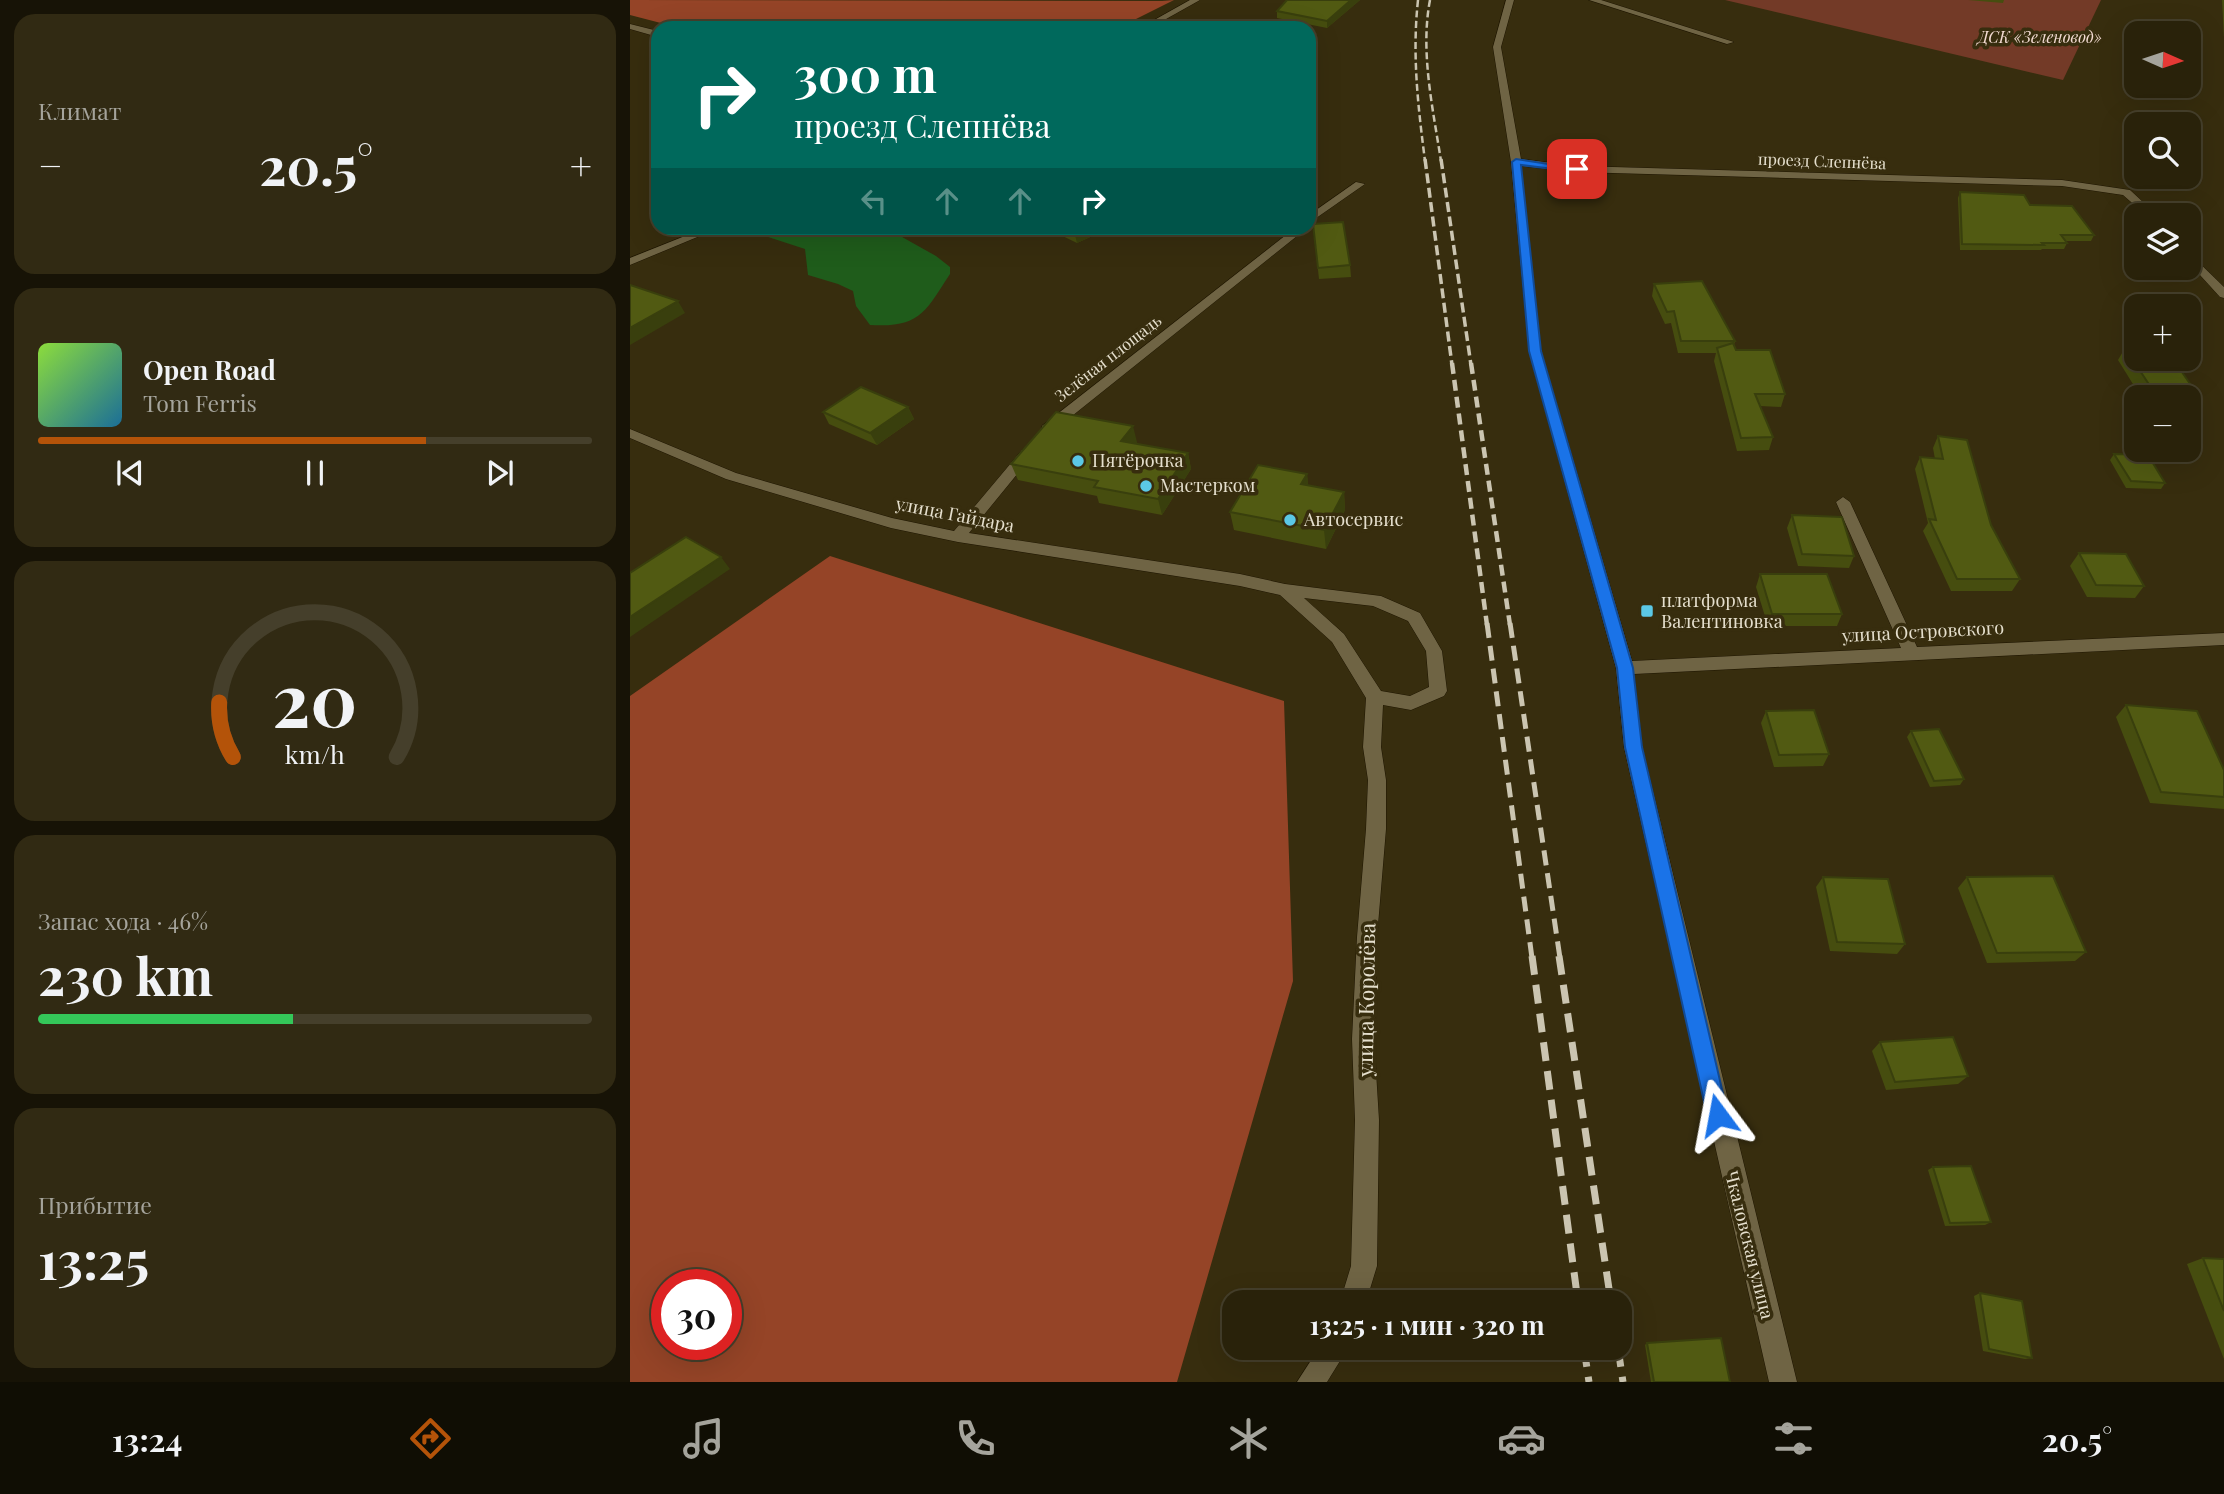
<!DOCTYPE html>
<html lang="ru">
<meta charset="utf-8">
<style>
body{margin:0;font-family:"Playfair Display",serif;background:#312a13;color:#f1f3f6;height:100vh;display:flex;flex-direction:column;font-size:26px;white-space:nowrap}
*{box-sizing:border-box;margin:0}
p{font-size:23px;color:#a5a49c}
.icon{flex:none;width:38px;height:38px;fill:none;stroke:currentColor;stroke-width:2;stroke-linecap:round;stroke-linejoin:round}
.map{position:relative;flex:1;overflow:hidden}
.details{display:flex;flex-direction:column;gap:14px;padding:14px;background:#171306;width:630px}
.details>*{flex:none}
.hud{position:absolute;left:21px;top:21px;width:665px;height:214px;border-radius:21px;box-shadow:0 7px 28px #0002,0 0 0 2px #453f2b;background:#00695c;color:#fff;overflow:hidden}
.needle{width:46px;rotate:93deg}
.tools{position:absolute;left:1494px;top:21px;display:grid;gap:14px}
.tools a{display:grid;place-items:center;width:77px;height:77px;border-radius:14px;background:#29220a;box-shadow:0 7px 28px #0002,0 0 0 2px #453f2b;font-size:35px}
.speed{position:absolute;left:21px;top:1269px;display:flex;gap:14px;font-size:35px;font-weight:700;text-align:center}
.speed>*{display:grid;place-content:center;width:91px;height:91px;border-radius:50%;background:#29220a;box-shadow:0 7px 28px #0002,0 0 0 2px #453f2b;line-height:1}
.speed .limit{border:10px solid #d22;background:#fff;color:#111}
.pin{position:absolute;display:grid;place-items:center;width:60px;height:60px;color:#fff;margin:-30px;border-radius:14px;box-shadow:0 4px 10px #0006}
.me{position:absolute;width:77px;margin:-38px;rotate:347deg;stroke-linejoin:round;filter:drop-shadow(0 0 5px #0008)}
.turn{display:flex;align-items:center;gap:24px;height:147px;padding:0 28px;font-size:32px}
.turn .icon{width:91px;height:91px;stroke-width:2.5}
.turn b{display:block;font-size:49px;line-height:60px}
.lanes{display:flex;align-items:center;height:66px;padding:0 28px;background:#0003;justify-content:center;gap:35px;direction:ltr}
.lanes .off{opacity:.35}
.big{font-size:52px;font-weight:700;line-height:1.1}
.details .tile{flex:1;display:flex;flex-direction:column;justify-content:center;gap:10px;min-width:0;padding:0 24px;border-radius:21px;background:#312a13}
.details .dial{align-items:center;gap:0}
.dial svg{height:182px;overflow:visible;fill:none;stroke:#453f2b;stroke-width:7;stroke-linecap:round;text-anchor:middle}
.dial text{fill:#f1f3f6;stroke:none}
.song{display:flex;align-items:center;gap:21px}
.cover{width:84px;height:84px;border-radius:10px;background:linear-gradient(135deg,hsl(90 70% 55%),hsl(200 70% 35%))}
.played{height:7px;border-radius:4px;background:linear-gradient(90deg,#b45309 70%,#453f2b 70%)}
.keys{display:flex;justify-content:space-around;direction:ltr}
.heat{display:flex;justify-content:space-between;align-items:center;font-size:38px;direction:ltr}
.charge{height:10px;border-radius:5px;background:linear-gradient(90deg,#34c759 46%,#453f2b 0)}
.trip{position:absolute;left:592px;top:1290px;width:410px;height:70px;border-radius:21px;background:#29220a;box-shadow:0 7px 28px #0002,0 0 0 2px #453f2b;font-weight:700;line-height:70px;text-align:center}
.menu{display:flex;height:112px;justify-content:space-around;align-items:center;background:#100e04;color:#a5a49c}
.menu .icon{width:49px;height:49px}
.menu .on{color:#b45309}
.menu b{font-size:32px;color:#f1f3f6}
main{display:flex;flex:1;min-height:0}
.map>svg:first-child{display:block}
.green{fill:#733a27}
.forest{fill:#954427;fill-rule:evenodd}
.water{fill:#1f5c1b}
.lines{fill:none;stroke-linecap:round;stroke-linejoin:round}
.minor-casing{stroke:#1e1500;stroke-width:1}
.minor{fill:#6f6444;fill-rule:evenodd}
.rail-far4{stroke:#cbc5b1;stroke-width:2.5;stroke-dasharray:7 3.5;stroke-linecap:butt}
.rail-far3{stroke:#cbc5b1;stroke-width:3.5;stroke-dasharray:10 4.5;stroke-linecap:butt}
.rail-far2{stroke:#cbc5b1;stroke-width:4.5;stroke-dasharray:11 6;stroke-linecap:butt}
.rail-far1{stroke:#cbc5b1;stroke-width:5;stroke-dasharray:15 8;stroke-linecap:butt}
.rail{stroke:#cbc5b1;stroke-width:7;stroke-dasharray:19 10;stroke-linecap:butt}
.wall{fill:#464d0f}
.shaded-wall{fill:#393f0d}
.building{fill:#515a12;stroke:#393f0d;stroke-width:2}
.route{fill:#1a73e8;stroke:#114b97;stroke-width:2}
.poi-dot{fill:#5bc8e6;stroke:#372d0e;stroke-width:2.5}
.labels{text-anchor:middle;stroke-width:7;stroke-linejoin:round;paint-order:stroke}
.far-park-label{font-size:16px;font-style:italic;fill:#f4dcd4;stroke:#372d0e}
.far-street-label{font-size:16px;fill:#e5dfcd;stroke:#372d0e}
.poi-label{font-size:18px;fill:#e5dfcd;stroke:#372d0e;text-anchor:start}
.street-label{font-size:18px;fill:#e5dfcd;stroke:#372d0e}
.near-street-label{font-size:21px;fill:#e5dfcd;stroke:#372d0e}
</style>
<main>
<section class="details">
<div class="tile"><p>Климат</p>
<div class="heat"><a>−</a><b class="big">20.5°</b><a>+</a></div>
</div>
<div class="tile">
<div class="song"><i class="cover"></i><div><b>Open Road</b><p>Tom Ferris</p></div></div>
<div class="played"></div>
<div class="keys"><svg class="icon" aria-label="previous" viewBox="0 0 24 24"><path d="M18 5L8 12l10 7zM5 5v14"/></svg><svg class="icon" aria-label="pause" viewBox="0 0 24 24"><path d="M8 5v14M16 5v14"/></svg><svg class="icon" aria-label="next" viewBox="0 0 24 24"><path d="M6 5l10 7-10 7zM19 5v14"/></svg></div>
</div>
<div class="tile dial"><svg viewBox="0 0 100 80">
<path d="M14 69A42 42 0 1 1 86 69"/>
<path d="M14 69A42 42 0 0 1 8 45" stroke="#b45309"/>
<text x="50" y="56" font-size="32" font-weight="700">20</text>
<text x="50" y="72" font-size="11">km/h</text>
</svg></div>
<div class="tile"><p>Запас хода · 46%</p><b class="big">230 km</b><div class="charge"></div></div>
<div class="tile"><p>Прибытие</p><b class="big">13:25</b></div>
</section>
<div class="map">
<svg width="1594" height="1382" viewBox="0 0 1594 1382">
<rect width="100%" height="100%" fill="#372d0e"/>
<!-- green -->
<polygon class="green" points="1095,0 1471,0 1433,80"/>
<!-- forest -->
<g class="forest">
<polygon points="0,0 532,1 544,0 488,28 50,28 0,15"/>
<path d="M200,556L654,701L663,981L547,1382H0V696ZM37,1284H96V1344H37Z"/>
</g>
<!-- water -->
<path class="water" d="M130,228H256L306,256L320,267V274C295,312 290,328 240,325L226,306L223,291L208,284L178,275L175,249L129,234Z"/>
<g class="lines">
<!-- minor casing -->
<g class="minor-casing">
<g id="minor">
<polygon points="560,0 570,0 520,28 510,28"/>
<polygon points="876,0 884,0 871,47 891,159 947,166 1432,180 1500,190 1527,215 1516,215 1493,195 1432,186 947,172 891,166 911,351 1002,661 1271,648 1206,502 1213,497 1220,502 1287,647 1594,633 1594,645 1004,674 1012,747 1167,1382 1139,1382 994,747 986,668 899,351 881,162 863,47"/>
<polygon points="959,0 971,0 1104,42 1097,44"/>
<polygon points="0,24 28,31 28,37 0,29"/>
<polygon points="726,182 735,184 679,223 679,215"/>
<polygon points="75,228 89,228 0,265 0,258"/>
<polygon points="665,228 677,228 422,432 412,432 412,426"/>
<polygon points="1559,253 1594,287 1594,298 1590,297 1559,263"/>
<path d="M0,429L106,473L262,518L324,531L392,450L397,449L404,453L402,456L339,533L610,574L655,584L751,596L790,613L812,651L817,691L814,696L781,710L753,705L751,747L756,780V829L747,937L744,1039L749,1120L747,1266L736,1302H710L721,1266L725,1120L722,1039L727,937L736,829L738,780L733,747L736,698L702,642L650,595L610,586L328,542L261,528L96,479L0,438ZM674,598L743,606L778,621L796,651L799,687L780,696L751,691L714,634Z"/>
<polygon points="689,1348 718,1348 697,1382 667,1382"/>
</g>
</g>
<!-- minor -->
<use href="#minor" class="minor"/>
<!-- rail-far4 -->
<g class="rail-far4">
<path d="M788,0C782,55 788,106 795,161"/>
<path d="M800,0C790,52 803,109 811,161"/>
</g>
<!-- rail-far3 -->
<g class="rail-far3">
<polyline points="795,159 822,365"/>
<polyline points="811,159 841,365"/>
</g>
<!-- rail-far2 -->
<g class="rail-far2">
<polyline points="822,363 857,625"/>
<polyline points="841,363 880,625"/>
</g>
<!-- rail-far1 -->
<g class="rail-far1">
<polyline points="857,623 902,958"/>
<polyline points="880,623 930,958"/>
</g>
<!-- rail -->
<g class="rail">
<polyline points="902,956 948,1302"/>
<polyline points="929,956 981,1302"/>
<polyline points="954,1348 959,1382"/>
<polyline points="988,1348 993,1382"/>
</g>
</g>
<!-- wall -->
<g class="wall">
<polygon points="657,0 730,0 697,28 647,18 647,11"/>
<polygon points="1338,0 1374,0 1373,3"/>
<polygon points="1592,0 1594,0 1594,38"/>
<polygon points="1330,192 1400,205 1464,235 1461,241 1436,241 1437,243 1434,249 1412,249 1411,250 1330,250 1328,198"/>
<polygon points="683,224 720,265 721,277 689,279"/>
<polygon points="416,228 480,228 447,243"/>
<polygon points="1024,284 1105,341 1104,345 1106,350 1155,394 1151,407 1130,406 1143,437 1139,450 1107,451 1084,361 1086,353 1048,353 1041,323 1035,324 1022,296"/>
<polygon points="1495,348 1569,397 1561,409 1559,409 1559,397 1511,397 1488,360"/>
<polygon points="278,407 284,419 247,445 199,424 193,412"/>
<polygon points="1308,436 1361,525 1390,579 1382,591 1321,591 1293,531 1298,523 1285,469 1290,457 1305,459 1303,448"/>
<polygon points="507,442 506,444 558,453 561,469 532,515 469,503 467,496 388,480 381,464"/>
<polygon points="1484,454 1535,483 1531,489 1496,488 1480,460"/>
<polygon points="677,474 678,485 714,492 715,510 696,549 604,530 600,512"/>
<polygon points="1162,515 1224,556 1219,568 1168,566 1157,528"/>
<polygon points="1449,553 1514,586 1505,598 1457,597 1440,566"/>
<polygon points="1130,574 1212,614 1207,626 1138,626 1126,587"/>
<polygon points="1496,705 1594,770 1594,809 1520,803 1486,717"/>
<polygon points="1136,711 1199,754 1193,766 1144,767 1131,723"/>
<polygon points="1281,731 1334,779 1330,785 1300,787 1277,737"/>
<polygon points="1193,877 1275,944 1267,954 1200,951 1186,887"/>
<polygon points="1337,877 1456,952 1445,961 1357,963 1328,888"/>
<polygon points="1250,1042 1338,1076 1328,1084 1256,1090 1242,1051"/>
<polygon points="1303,1167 1361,1222 1355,1225 1315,1226 1298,1170"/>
<polygon points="1573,1258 1594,1259 1594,1359 1557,1264"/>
<polygon points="1350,1293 1402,1358 1395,1359 1353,1351 1344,1296"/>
<polygon points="1017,1343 1100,1382 1021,1382 1015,1345"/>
</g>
<!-- shaded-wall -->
<g class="shaded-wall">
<polygon points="721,0 730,0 697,28 697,21"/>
<polygon points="452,228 480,228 447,243 444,231"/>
<polygon points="48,301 55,313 0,345 0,328"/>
<polygon points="278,407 284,419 247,445 240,433"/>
<polygon points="503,426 507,442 496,457 491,441"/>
<polygon points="558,453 561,469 532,515 528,499"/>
<polygon points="677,474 679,492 671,484"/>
<polygon points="714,492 715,510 696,549 694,530"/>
<polygon points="91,557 100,569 0,637 0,617"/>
</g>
<!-- building -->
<g class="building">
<polygon points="657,0 721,0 697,21 647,11"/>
<polygon points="1330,192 1394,195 1400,205 1442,206 1464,235 1431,235 1437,243 1412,243 1414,245 1332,244"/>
<polygon points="713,222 720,265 688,268 683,224"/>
<polygon points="436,228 452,228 444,231"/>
<polygon points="1072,281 1105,341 1051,341 1044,311 1037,312 1024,284"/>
<polygon points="0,285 48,301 0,328"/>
<polygon points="1103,343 1106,350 1140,350 1155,394 1125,394 1143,437 1111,438 1087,348"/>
<polygon points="1495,348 1507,348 1507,359 1543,359 1569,397 1526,395"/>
<polygon points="231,387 278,407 240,433 193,412"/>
<polygon points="426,412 503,426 491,441 558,453 528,499 464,487 468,481 381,464"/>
<polygon points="1308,436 1337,440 1361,525 1390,579 1327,579 1299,519 1306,520 1290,457 1313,459"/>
<polygon points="1484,454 1518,455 1535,483 1501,481"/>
<polygon points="628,465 677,474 671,484 714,492 694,530 600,512"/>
<polygon points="1162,515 1212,517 1224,556 1172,554"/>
<polygon points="56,537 91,557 0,617 0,573"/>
<polygon points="1449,553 1496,554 1514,586 1466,585"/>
<polygon points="1130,574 1197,574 1212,614 1142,614"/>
<polygon points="1496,705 1567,711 1594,770 1594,797 1531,792"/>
<polygon points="1184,710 1199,754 1149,755 1136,711"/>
<polygon points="1309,729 1334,779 1304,781 1281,731"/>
<polygon points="1423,876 1456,952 1367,953 1337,877"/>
<polygon points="1193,877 1258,879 1275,944 1207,942"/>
<polygon points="1323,1037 1338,1076 1265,1082 1250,1042"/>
<polygon points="1341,1166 1361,1222 1320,1223 1303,1167"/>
<polygon points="1573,1258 1594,1259 1594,1311"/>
<polygon points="1350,1293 1392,1301 1402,1358 1359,1349"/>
<polygon points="1091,1338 1100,1382 1024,1382 1017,1343"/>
</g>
<!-- route -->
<polygon class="route" points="886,159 951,169 947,172 891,165 911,351 1003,668 1012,747 1098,1115 1095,1122 1088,1126 1080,1122 1077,1115 995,747 987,668 899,351 882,162"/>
<!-- markers -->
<g class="poi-dot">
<circle cx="448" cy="461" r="7"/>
<circle cx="516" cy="486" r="7"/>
<circle cx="660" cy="520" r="7"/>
<rect x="1010" y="604" width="14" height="14" rx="3.5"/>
</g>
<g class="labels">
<!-- far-park labels -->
<g class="far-park-label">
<text x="1410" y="43">ДСК «Зеленовод»</text>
</g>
<!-- far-street labels -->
<g class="far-street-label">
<text transform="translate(1192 161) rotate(2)" y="6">проезд Слепнёва</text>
<text transform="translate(478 358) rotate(-38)" y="6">Зелёная площадь</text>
</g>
<!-- poi labels -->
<g class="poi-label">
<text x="462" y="467">Пятёрочка</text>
<text x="530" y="492">Мастерком</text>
<text x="674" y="526">Автосервис</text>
<text x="1031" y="607">платформа<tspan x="1031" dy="21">Валентиновка</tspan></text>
</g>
<!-- street labels -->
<g class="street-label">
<text transform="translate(325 515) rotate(11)" y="6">улица Гайдара</text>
<text transform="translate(1293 632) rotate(-3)" y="6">улица Островского</text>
<text transform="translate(1119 1245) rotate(76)" y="6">Чкаловская улица</text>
</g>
<!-- near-street labels -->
<g class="near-street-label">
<text transform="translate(737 1000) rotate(-89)" y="7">улица Королёва</text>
</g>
</g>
</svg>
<div class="tools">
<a><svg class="needle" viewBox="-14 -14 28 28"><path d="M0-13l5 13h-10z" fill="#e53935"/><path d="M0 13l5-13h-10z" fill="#a5a49c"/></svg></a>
<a><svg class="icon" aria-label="search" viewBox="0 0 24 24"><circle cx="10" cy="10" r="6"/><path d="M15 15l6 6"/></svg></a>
<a><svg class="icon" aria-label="layers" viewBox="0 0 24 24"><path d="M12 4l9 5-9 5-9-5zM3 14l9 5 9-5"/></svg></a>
<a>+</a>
<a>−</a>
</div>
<div class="speed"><div class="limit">30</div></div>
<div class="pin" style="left:947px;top:169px;background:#d93025"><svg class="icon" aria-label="arrive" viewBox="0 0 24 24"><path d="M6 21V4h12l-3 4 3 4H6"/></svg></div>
<svg class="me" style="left:1088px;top:1115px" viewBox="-20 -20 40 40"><path d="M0-17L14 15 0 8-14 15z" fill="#1a73e8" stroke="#fff" stroke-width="4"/></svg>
<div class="trip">13:25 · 1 мин · 320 m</div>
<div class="hud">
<div class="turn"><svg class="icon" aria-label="right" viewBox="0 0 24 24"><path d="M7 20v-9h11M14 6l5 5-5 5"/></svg><div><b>300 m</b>проезд Слепнёва</div></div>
<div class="lanes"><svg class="icon off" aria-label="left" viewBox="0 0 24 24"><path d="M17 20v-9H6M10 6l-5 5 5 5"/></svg><svg class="icon off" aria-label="ahead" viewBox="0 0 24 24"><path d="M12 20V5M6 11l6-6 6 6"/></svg><svg class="icon off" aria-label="ahead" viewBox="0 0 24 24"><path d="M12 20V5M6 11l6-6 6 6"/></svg><svg class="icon" aria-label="right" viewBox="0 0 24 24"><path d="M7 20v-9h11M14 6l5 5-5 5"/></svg></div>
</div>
</div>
</main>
<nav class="menu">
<b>13:24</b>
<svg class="icon on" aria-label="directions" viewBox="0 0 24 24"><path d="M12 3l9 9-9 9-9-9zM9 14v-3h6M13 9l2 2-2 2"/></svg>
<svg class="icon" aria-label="music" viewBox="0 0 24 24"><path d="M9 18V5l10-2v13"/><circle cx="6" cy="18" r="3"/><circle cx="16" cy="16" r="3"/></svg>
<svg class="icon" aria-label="phone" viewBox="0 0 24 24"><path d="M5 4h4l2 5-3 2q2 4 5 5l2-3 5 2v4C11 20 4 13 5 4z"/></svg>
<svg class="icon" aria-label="climate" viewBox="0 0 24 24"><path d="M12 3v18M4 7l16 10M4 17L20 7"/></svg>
<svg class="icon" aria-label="car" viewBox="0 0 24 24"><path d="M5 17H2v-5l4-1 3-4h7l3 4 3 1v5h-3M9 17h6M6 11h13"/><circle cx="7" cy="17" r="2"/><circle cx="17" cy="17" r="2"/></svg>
<svg class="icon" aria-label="filters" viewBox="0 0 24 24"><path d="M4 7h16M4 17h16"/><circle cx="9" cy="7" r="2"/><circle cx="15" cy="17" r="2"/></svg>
<b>20.5°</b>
</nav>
